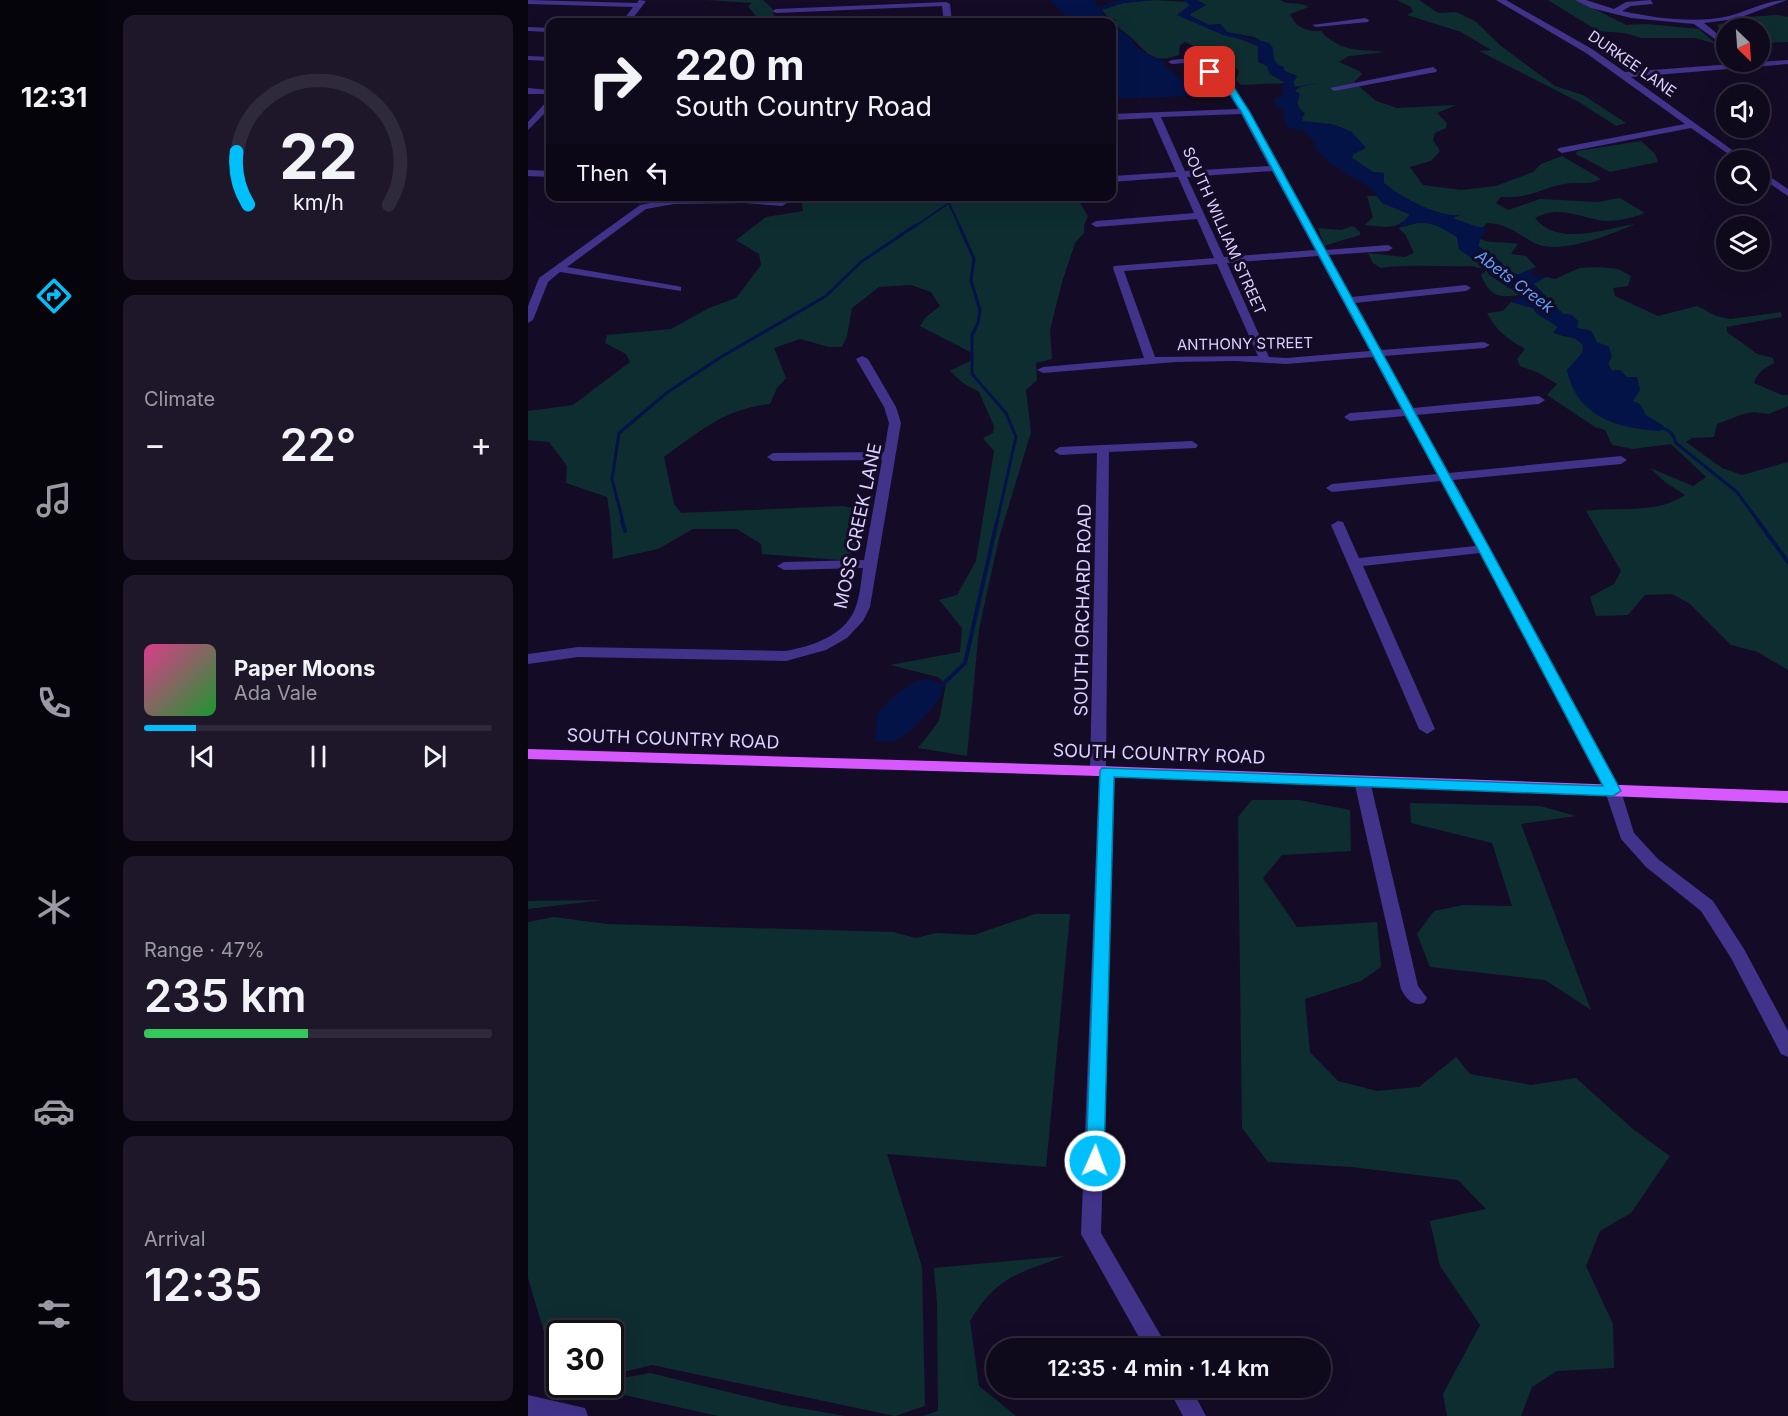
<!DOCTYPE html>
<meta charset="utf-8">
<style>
body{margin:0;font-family:Inter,sans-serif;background:#1d1729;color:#f1f3f6;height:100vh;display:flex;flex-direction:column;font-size:22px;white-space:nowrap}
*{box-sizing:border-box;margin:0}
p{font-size:20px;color:#9b9aa3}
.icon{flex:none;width:33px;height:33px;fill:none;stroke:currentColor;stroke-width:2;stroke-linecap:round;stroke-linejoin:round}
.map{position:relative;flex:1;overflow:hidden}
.panel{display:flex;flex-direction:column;gap:15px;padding:15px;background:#08050f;width:420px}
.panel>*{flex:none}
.guide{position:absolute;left:18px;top:18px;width:570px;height:183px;border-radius:12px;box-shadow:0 6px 24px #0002,0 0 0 2px #2f2a3b;background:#0f091c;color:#f1f3f6;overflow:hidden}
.needle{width:39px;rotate:155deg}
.tools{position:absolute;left:1188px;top:18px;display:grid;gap:12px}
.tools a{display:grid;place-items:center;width:54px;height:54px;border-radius:50%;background:#0f091c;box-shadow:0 6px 24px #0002,0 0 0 2px #2f2a3b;font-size:30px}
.speed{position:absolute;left:18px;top:1320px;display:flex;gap:12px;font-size:30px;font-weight:700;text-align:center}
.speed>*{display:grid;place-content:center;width:78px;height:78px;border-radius:50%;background:#0f091c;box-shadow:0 6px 24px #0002,0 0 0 2px #2f2a3b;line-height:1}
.speed .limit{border:3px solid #111;border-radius:9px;background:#fff;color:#111}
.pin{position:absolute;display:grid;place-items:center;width:51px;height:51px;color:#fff;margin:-26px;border-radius:12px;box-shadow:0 3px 9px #0006}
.me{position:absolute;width:66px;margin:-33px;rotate:2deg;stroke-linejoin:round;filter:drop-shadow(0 0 4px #0008)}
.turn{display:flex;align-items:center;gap:21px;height:126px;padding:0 30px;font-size:27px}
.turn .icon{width:78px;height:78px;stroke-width:2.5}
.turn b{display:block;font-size:42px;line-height:51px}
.then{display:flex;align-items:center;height:57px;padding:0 30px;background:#0003;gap:12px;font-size:22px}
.big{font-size:45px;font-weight:600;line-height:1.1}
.panel .widget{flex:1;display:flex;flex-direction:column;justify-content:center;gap:9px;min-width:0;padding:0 21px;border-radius:12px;background:#1d1729}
.panel .dial{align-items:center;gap:0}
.dial svg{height:156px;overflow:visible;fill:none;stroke:#2f2a3b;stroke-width:7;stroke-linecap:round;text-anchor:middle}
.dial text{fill:#f1f3f6;stroke:none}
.song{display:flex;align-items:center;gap:18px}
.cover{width:72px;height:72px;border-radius:9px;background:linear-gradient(135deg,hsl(330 70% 55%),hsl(130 70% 35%))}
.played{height:6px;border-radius:3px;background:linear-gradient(90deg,#00c0fc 15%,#2f2a3b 15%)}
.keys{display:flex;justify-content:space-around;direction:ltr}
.heat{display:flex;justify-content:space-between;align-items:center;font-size:33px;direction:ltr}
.charge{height:9px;border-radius:4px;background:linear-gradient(90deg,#34c759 47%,#2f2a3b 0)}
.trip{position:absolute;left:458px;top:1338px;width:345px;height:60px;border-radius:30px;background:#0f091c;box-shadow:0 6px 24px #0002,0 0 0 2px #2f2a3b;font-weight:600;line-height:60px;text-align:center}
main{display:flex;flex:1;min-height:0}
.dock{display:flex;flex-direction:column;width:108px;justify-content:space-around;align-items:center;background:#06040b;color:#9b9aa3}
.dock .icon{width:42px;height:42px}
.dock .current{color:#00c0fc}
.dock b{font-size:27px;color:#f1f3f6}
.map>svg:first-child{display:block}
.green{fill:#0e2d31}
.water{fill:#041347}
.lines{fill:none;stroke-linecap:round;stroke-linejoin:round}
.stream-far2{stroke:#041347;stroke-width:2}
.stream-far1{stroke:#041347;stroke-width:3}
.stream{stroke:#041347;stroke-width:4}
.minor{fill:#41328a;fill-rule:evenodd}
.major{fill:#d858ff;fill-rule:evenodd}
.route{fill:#00c0fc;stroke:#007da4;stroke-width:1.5}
.labels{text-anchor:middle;stroke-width:6;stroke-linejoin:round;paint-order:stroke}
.far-street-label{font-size:15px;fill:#ddd1ff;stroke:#140c26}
.far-water-label{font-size:16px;font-style:italic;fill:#5f9fff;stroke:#140c26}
.street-label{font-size:18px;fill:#ddd1ff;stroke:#140c26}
</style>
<main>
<nav class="dock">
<b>12:31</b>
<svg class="icon current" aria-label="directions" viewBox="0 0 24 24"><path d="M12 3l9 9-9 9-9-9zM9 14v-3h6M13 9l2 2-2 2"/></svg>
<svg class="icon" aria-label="music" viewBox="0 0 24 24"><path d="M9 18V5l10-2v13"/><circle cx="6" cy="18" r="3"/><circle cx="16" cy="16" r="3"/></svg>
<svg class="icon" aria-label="phone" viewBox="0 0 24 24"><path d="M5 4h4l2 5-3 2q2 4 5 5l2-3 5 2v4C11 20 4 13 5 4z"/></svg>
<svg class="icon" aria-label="climate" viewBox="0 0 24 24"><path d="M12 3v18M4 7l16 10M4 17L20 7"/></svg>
<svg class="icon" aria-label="car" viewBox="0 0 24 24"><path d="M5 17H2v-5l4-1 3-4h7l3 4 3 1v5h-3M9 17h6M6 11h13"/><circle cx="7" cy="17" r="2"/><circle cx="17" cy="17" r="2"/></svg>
<svg class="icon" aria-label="filters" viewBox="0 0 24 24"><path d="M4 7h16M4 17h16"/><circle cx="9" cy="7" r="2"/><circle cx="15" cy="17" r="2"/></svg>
</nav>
<section class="panel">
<div class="widget dial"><svg viewBox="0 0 100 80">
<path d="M14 69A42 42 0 1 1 86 69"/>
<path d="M14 69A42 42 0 0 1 8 42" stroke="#00c0fc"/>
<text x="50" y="56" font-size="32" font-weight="700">22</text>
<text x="50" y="72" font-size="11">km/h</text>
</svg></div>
<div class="widget"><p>Climate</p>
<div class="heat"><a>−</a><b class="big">22°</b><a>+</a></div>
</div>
<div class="widget">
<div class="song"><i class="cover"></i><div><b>Paper Moons</b><p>Ada Vale</p></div></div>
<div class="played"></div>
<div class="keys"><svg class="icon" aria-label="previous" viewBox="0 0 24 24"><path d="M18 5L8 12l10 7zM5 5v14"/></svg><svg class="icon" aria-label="pause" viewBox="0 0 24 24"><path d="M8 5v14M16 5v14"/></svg><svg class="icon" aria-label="next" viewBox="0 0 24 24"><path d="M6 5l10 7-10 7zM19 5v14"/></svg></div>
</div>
<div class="widget"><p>Range · 47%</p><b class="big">235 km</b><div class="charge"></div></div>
<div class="widget"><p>Arrival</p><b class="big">12:35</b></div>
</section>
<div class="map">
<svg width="1260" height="1416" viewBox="0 0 1260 1416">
<rect width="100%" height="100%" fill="#140c26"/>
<!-- green -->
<g class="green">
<polygon points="179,0 235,0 244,8 247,20 245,22 203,22 228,16 220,6 224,3"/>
<path d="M626,0L659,2L663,5L657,9L654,17L730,46L731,59L739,66L742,74L758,83L713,85L708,80L711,71C699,58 684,53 668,51L666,46L657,42L652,45L651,55C626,64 621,55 605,39C600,35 593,30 587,24L588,20L579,16L574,10L595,3Z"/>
<path d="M669,0H752C761,6 771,1 781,7L762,14C768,28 779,32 794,31L795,34C817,53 831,49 858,52L821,56L811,62L831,71L834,74L826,82L848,101L869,108L928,105L909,113L919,123L918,128L907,133L905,140L912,151L903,161L882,167L895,185L933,190L968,186L1005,172L1013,164L1034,156L1073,179C1062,186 1048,181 1036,184C1010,189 1002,199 973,197L968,203L980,210L1012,199L1070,202L1092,198L1117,213C1104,218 1084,223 1070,220C1047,215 1029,206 1007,218C1030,247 1075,229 1107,224C1084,234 1031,256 1006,243C989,233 979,224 959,223L955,227H949L924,218L930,215C908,217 873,197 856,183V173L845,172L824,158L829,140C817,121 794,125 775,122L766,91L773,86L767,87L765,82L769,76C753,70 744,66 745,48L726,37L699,32L692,24L681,25L663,16L662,14L678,5Z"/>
<polygon points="869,0 891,0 910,13 928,12 947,21 973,46 1027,86 1055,95 1098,123 1088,126 1051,102 951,51 963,50 933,32 879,15 885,12 883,7"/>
<polygon points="1020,0 1049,0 1098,25 1119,24 1171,29 1188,44 1167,38 1114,38 1096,33 1070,31"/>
<polygon points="1249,15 1260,17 1260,42 1232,43 1232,28 1198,28 1198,41 1189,25 1218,17"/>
<polygon points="1113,141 1127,154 1130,162 1082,172 1048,154 1049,151"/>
<path d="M839,196H849L855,203L883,215C866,231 859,227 837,225L845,217Z"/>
<path d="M273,197H552L551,201L560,216L556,226V233L547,243L534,282L522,330L524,359L508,363L509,380L498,390L503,432L471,538L451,629L439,756L390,748L411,721L418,684L410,677L362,665L432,652L434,628L411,600L429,595L448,561L466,451L455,438L465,433L466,426L451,392L435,383L422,371L442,361L444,353L392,326L398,317L412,306L403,292L383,285L351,287L324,308L319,336L314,347H301L272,339L246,348L258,378L249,388L242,404C196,409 172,431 136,457L146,504L153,513L315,506L334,510L326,551L312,560L234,554L233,544L209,529H165L130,549L85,559L82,516L79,497L38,483L39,466L21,442L0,440V411L45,405L102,362L98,354L77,343L79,335L143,329L181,308L208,298L233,265L231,254L208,240L238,217L275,211Z"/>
<path d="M896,221L913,227L929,237L931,249L958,267L950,268L945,266C914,267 883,264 853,268L845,263L840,253L877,257L886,253L877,234L870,228Z"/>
<polygon points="825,226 832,232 832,235 796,246 790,228 813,230"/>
<path d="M952,239C962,244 978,241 990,244L983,254L998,256L1008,267L991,274L982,275L973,262L950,246Z"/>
<path d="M1071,267L1090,269L1103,276L1100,286L1085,288L1087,296L1130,316L1169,306L1188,316L1202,319L1253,312L1254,317L1199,327V332L1229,354L1245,358L1246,363C1237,368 1229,372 1226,383L1254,395H1260V406L1241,414L1226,412L1215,414L1189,424L1186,437L1164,438L1158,442L1194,468L1214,475L1260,462V670L1230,652L1203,645L1162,604L1144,594L1117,595L1100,615L1068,616L1062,597L1086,584L1093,571L1058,511C1092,506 1127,515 1157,495L1137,482L1122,468L1165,486L1178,477L1143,444L1105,449L1084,445L1077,430L1067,427L1019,395L1029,384L1011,373L992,366L989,359L997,349C980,339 968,331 959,313L975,311L983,302L1005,308L1010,314L1030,327L1025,332C1033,337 1041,336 1048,339C1059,345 1064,361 1070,371L1098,377L1092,370L1084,371L1063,331L1049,328L1050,321L1044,315L1035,314L1005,283L1018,277L1027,279L1051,268Z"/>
<path d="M959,270L960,274L981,288L999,294C974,297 964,301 953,275Z"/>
<polygon points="724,800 771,800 822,810 823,851 754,855 735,878 769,927 849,922 853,967 833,981 777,999 782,1052 810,1081 849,1091 891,1087 928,1057 942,1074 1003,1085 1048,1078 1106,1130 1142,1156 1103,1213 1072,1231 1058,1266 1085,1324 1086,1368 1029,1371 1004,1387 993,1416 919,1416 915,1394 952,1325 912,1266 902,1221 958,1209 930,1180 824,1167 740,1162 714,1128 710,817"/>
<polygon points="882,803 1012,806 1048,816 993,824 1063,1010 1017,980 902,967 889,934 906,911 935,905 984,906 964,843 883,823"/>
<polygon points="75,900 0,909 0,901"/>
<polygon points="507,914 542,914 518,1167 359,1154 394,1267 397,1406 367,1416 124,1365 83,1375 82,1334 32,1334 32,1384 39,1385 32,1386 0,1278 0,922 26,917 79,924 365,932 388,938 408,933 446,935"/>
<path d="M537,1256C490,1274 470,1275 442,1321L451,1386L488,1416H394L410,1411L409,1302L406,1268Z"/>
<polygon points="122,1373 254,1405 317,1416 190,1416 56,1386 82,1384 83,1380"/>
</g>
<!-- water -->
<g class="water">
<polygon points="521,0 566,0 570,7 592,0 626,0 595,3 572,10 578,17 586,20 585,24 604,40 608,48 639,63 634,64 655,81 665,96 584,99 584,22 544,22"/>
<path d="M654,0H669L678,5L662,13L663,16L681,25L693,24L691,26L697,28L696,30L699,32L741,43L745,48C745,58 745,63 756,67V71L769,77L765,82L767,87L791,83L768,88L766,90L772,94L769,105L777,114L773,119L775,121L804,124L824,132L838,148L824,155V158L845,172L856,173V184C876,198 908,217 932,215L925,218L949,227H955L958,231L952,239L950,246L973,262L982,274H991L1008,267L1003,272L1006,276L1018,277L1006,284L1035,314L1044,315L1050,321L1049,328L1063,331L1069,342L1081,347L1084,357L1080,364L1084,371L1092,370L1099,377H1109L1112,390L1105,401L1112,404L1118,415L1136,426L1132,431C1090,428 1049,418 1039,370L1054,353L1055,345L1047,338L1025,333L1030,327L1008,313L1005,308L983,302L998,294C970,283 954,265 931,249L929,237C905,222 897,219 870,228L882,214L854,203L843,188L802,163L787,148L788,144L777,131L760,128L755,116L757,112L748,105L746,99L756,95L754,90L757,83L742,74L739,66L730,62V46L721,41L695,35L649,15L662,5Z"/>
<path d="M403,679L411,685L414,693C406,708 379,739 362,742C358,742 352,741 347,741L349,713C365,699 381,678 403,679Z"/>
</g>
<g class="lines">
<!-- stream-far2 -->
<g class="stream-far2">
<polyline points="421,203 432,227"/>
<polyline points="386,227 431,196"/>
</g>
<!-- stream-far1 -->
<g class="stream-far1">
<polyline points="431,225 446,259 443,281 452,310 450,323 444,335 444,374 478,413 488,437 469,522"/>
<path d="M1131,427C1140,429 1146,434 1148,443L1209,492L1231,522"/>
<polyline points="95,522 84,479 91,433 140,392 193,357 298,296 333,262 388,225"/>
</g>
<!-- stream -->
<g class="stream">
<polyline points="94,521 97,531"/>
<polyline points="1230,521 1260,562"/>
<polyline points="409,690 437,663 469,521"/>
</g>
<!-- minor -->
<g class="minor">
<polygon points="0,0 109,3 111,0 118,1 102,22 94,22 105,7 0,4"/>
<polygon points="968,0 978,0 1064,49 1097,72 1260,60 1260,64 1103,77 1218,160 1209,160 1163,128 1034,153 1029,150 1031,148 1157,124 1058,53"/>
<path d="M1047,0H1058L1086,9L1098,2L1123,0L1125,4L1103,6L1094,11C1127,18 1167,24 1201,16C1220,11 1238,0 1259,0L1208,19L1176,23L1198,41V47L1166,24L1103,18L1063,8Z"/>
<polygon points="418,2 422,4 424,22 416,22 414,6 248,13 244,11 248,9"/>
<polygon points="837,18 841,20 840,22 788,27 784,25"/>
<polygon points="0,27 22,28 22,32 0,31"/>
<polygon points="0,56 22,57 22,61 0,60"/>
<polygon points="683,56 687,58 691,70 685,70 680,61 644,64 640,62 644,60"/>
<polygon points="905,67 909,70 908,72 806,91 802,88"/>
<path d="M693,71L696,72L720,111L797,250L860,245L865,248L860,251L800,255L823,297L938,285L943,288L938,291L827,303L853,350L956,342L962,345L956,348L856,356L885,408L1011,396L1017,400L1011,404L888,415L921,473L1093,456L1099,460L1093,464L925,480L1093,791L1106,833L1130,859L1185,901L1216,949L1260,1031V1057L1253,1054L1203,958L1173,911L1118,867L1093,839L1077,791L952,553L835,566L907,729L899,734L891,729L803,525L810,521L815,522L831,558L948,546L913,481L804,492L798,488L804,484L909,474L877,416L822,421L816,417L822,413L873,409L845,357L758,364L707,361L648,362L515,373L509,370L515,367L616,358L585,268L586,266L686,258L669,219L568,227L563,224L568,221L666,213L650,177L584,182V176L648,172L624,118L584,120V114L710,109L689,74ZM713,114L741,166L657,171L633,117ZM744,171L787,250L696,257L659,177ZM790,256L842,351L758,358L741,357L699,263ZM689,264L730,356L627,357L596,271Z"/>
<polygon points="0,88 22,90 22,94 0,94"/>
<polygon points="19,101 22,101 22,108 0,130 0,122"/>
<polygon points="0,170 22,171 22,177 0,176"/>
<polygon points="1232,170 1260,189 1260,196 1232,177"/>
<polygon points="216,197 254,200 259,203 254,206 216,203 146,204 118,209 39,267 149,286 153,287 153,291 32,272 20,282 5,320 0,323 0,306 11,278 112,205 146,198"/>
<path d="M334,356L340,359L368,407L373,423L342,607L335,621L319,638L298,650L258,661L50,657L0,664V654L50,647L258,651C284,646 316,636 327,609C332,597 333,581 335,568L256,570L249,566L256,562L336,560L354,460L245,461L239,457L245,453L356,452L361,423L356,407L328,359Z"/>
<polygon points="664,441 670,445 668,448 581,452 578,766 585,767 587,771 573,1233 640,1348 617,1348 553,1234 571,776 564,775 562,771 569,453 532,455 526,451 532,447"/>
<path d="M834,776L840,777L842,781L890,986L899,998L896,1003C885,1007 878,999 873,989L826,781L828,777Z"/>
<polygon points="640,1388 663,1388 678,1416 655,1416"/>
<polygon points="0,1395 57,1408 60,1416 0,1416"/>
</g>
<!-- major -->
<polygon class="major" points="0,749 570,766 1260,791 1260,803 570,776 0,759"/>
</g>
<!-- route -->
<polygon class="route" points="682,70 696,72 721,111 962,549 1093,791 1085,796 586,777 576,1161 573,1166 567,1169 561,1166 558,1161 572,771 574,768 1075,786 950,549 713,111 690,76 679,73 679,70"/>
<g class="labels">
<!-- far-street labels -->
<g class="far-street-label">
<text transform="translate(1104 64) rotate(35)" y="5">DURKEE LANE</text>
<text transform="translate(696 231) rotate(66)" y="5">SOUTH WILLIAM STREET</text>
<text transform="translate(717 344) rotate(-1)" y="5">ANTHONY STREET</text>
</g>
<!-- far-water labels -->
<g class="far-water-label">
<text transform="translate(987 281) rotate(37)" y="6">Abets Creek</text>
</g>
<!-- street labels -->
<g class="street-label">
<text transform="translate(330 526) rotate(-78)" y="6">MOSS CREEK LANE</text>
<text transform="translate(555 610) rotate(-89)" y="6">SOUTH ORCHARD ROAD</text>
<text transform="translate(145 739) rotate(2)" y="6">SOUTH COUNTRY ROAD</text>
<text transform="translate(631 754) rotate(2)" y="6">SOUTH COUNTRY ROAD</text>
</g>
</g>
</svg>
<div class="tools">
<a><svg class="needle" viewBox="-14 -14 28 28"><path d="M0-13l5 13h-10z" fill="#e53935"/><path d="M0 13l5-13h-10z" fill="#9b9aa3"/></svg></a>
<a><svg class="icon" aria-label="sound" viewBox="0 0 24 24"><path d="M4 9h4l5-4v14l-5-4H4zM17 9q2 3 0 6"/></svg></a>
<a><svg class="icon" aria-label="search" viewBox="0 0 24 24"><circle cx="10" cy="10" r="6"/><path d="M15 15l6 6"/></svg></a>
<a><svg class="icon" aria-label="layers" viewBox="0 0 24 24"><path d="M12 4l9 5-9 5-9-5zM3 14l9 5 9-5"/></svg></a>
</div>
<div class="speed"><div class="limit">30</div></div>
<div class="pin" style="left:682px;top:72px;background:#d93025"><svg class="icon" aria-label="arrive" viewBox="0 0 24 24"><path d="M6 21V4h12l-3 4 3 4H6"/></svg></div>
<svg class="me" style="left:567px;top:1161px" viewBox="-20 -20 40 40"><circle r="17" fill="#00c0fc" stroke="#fff" stroke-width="3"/><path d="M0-11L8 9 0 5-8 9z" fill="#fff"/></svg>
<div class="trip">12:35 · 4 min · 1.4 km</div>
<div class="guide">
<div class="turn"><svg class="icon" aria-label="right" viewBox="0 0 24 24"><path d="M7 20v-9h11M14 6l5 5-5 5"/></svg><div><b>220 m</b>South Country Road</div></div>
<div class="then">Then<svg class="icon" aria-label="left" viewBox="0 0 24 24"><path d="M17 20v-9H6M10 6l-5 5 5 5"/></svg></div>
</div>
</div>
</main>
